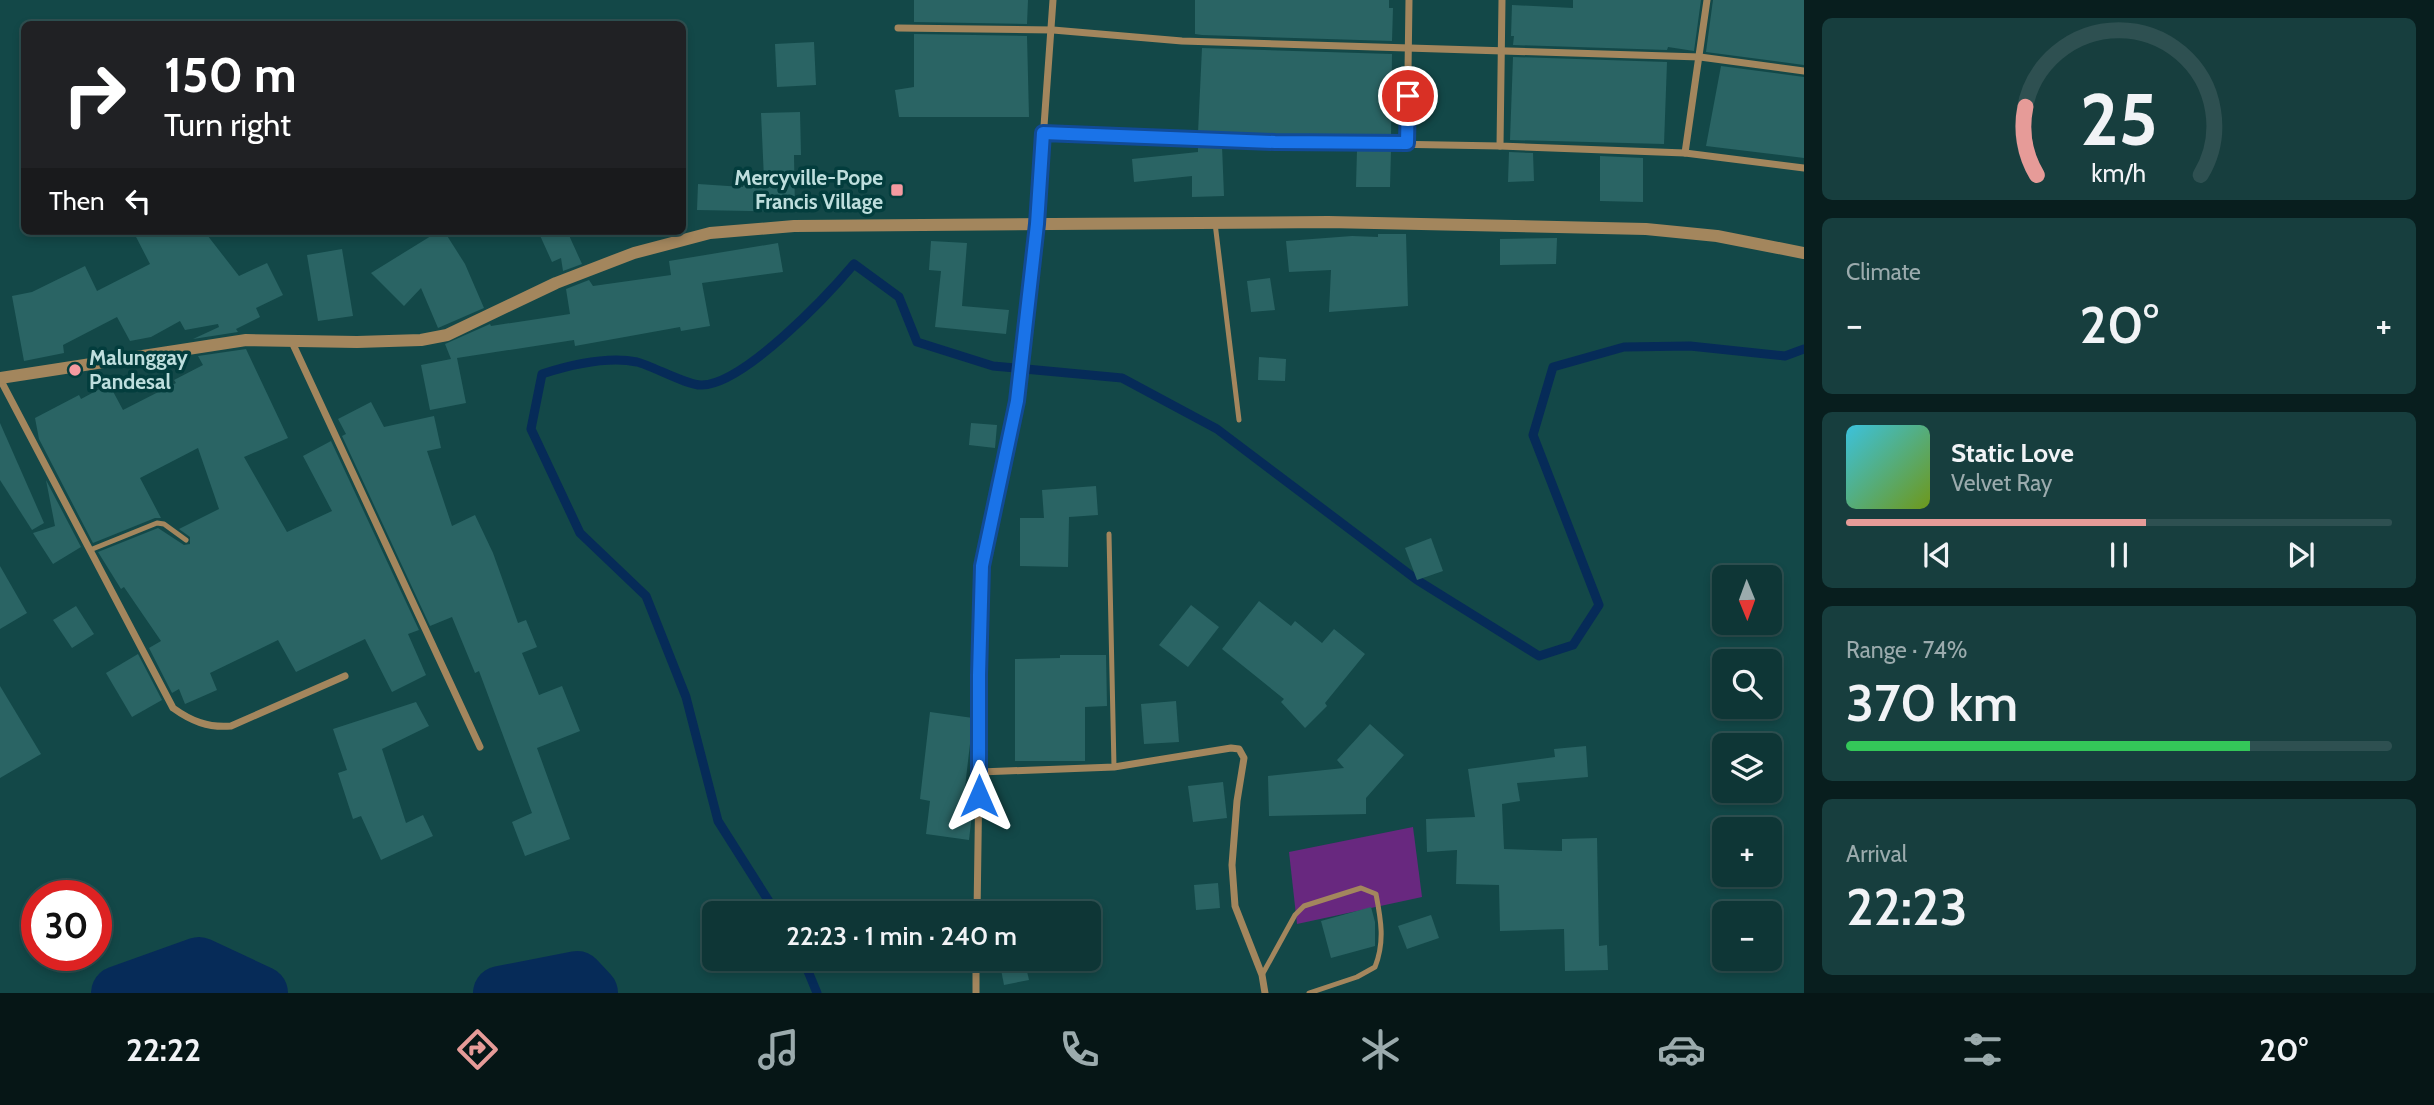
<!DOCTYPE html>
<meta charset="utf-8">
<style>
body{margin:0;font-family:Cabin,sans-serif;background:#173e3e;color:#f1f3f6;height:100vh;display:flex;flex-direction:column;font-size:26px;white-space:nowrap}
*{box-sizing:border-box;margin:0}
p{font-size:23px;color:#9babad}
.icon{flex:none;width:38px;height:38px;fill:none;stroke:currentColor;stroke-width:2;stroke-linecap:round;stroke-linejoin:round}
.map{position:relative;flex:1;overflow:hidden}
.side{display:flex;flex-direction:column;gap:18px;padding:18px;background:#081e1e;width:630px}
.side>*{flex:none}
.top-card{position:absolute;left:21px;top:21px;width:665px;height:214px;border-radius:10px;box-shadow:0 4px 10px #0003,0 0 0 2px #2e5051;background:#202124;color:#fff;overflow:hidden}
.needle{width:46px;rotate:179deg}
.buttons{position:absolute;left:1712px;top:565px;display:grid;gap:14px}
.buttons a{display:grid;place-items:center;width:70px;height:70px;border-radius:10px;background:#0e3636;box-shadow:0 4px 10px #0003,0 0 0 2px #2e5051;font-size:35px}
.speed{position:absolute;left:21px;top:880px;display:flex;gap:14px;font-size:35px;font-weight:700;text-align:center}
.speed>*{display:grid;place-content:center;width:91px;height:91px;border-radius:50%;background:#0e3636;box-shadow:0 4px 10px #0003,0 0 0 2px #2e5051;line-height:1}
.speed .limit{border:10px solid #d22;background:#fff;color:#111}
.pin{position:absolute;display:grid;place-items:center;width:60px;height:60px;color:#fff;margin:-30px;border:4px solid #fff;border-radius:50%;box-shadow:0 2px 7px #0007}
.me{position:absolute;width:77px;margin:-38px;rotate:0deg;stroke-linejoin:round;filter:drop-shadow(0 0 5px #0008)}
.turn{display:flex;align-items:center;gap:24px;height:147px;padding:0 28px;font-size:32px}
.turn .icon{width:91px;height:91px;stroke-width:2.5}
.turn b{display:block;font-size:49px;line-height:60px}
.then{display:flex;align-items:center;height:66px;padding:0 28px;background:#0003;gap:14px;font-size:26px}
.big{font-size:52px;font-weight:600;line-height:1.1}
.side .widget{flex:1;display:flex;flex-direction:column;justify-content:center;gap:10px;min-width:0;padding:0 24px;border-radius:10px;background:#173e3e}
.side .dial{align-items:center;gap:0}
.dial svg{height:182px;overflow:visible;fill:none;stroke:#2e5051;stroke-width:7;stroke-linecap:round;text-anchor:middle}
.dial text{fill:#f1f3f6;stroke:none}
.song{display:flex;align-items:center;gap:21px}
.cover{width:84px;height:84px;border-radius:10px;background:linear-gradient(135deg,hsl(190 70% 55%),hsl(80 70% 35%))}
.played{height:7px;border-radius:4px;background:linear-gradient(90deg,#e69b98 55%,#2e5051 55%)}
.keys{display:flex;justify-content:space-around;direction:ltr}
.heat{display:flex;justify-content:space-between;align-items:center;font-size:38px;direction:ltr}
.charge{height:10px;border-radius:5px;background:linear-gradient(90deg,#34c759 74%,#2e5051 0)}
.trip{position:absolute;left:702px;top:901px;width:399px;height:70px;border-radius:10px;background:#0e3636;box-shadow:0 4px 10px #0003,0 0 0 2px #2e5051;font-weight:600;line-height:70px;text-align:center}
.dock{display:flex;height:112px;justify-content:space-around;align-items:center;background:#061616;color:#9babad}
.dock .icon{width:49px;height:49px}
.dock .selected{color:#e69b98}
.dock b{font-size:32px;color:#f1f3f6}
main{display:flex;flex:1;min-height:0}
.map>svg:first-child{display:block}
.green{fill:#68287f}
.lines{fill:none;stroke-linecap:round;stroke-linejoin:round}
.stream{stroke:#062b58;stroke-width:9}
.river{stroke:#062b58;stroke-width:54}
.building{fill:#2a6464}
.service{stroke:#a3865d;stroke-width:5}
.minor{stroke:#a3865d;stroke-width:7}
.tertiary{stroke:#a3865d;stroke-width:12}
.route-casing{stroke:#114b97;stroke-width:18}
.route{stroke:#1a73e8;stroke-width:12}
.poi-dot{fill:#f49aa0;stroke:#033d3d;stroke-width:2.5}
.labels{text-anchor:middle;stroke-width:7;stroke-linejoin:round;paint-order:stroke}
.poi-label{font-size:21px;font-weight:bold;fill:#bededd;stroke:#033d3d;text-anchor:end}
</style>
<main>
<div class="map">
<svg width="1804" height="993" viewBox="0 0 1804 993">
<rect width="100%" height="100%" fill="#134848"/>
<!-- green -->
<polygon class="green" points="1413,827 1422,897 1297,924 1289,852"/>
<g class="lines">
<!-- stream -->
<g class="stream">
<path d="M777,914L718,821L686,697L646,596L580,533L531,429L542,374C570,365 607,356 637,362C653,366 688,386 702,385C744,384 827,296 854,264L899,297L917,342L993,366L1122,378L1217,429L1417,580L1539,656L1573,645L1599,605L1533,435L1553,367L1624,347L1690,346L1785,356L1804,349"/>
<polyline points="803,959 817,993"/>
</g>
<!-- river -->
<g class="river">
<polyline points="118,993 199,964 261,993"/>
<polyline points="500,993 577,978 591,993"/>
</g>
</g>
<!-- building -->
<g class="building">
<polygon points="914,0 1028,0 1027,24 914,22"/>
<polygon points="1195,0 1389,0 1389,8 1393,8 1392,41 1202,35 1195,34"/>
<polygon points="1573,0 1701,0 1694,51 1668,47 1667,50 1513,45 1514,36 1511,36 1512,5 1573,8"/>
<polygon points="1713,0 1804,0 1804,65 1706,52"/>
<polygon points="914,34 1027,36 1029,117 899,117 895,90 914,87"/>
<polygon points="814,42 816,85 777,87 775,44"/>
<polygon points="1202,48 1392,54 1391,138 1198,133"/>
<polygon points="1513,57 1667,62 1664,144 1510,140"/>
<polygon points="1721,66 1804,77 1804,158 1706,146"/>
<polygon points="800,112 801,155 794,155 795,212 697,210 698,184 743,187 743,179 764,179 761,113"/>
<polygon points="1198,145 1222,146 1224,196 1192,197 1192,176 1134,182 1132,159 1198,152"/>
<polygon points="1357,150 1391,150 1390,187 1356,187"/>
<polygon points="1509,152 1533,153 1534,181 1508,182"/>
<polygon points="1600,156 1643,158 1643,202 1600,201"/>
<polygon points="133,231 204,231 239,276 267,263 283,295 256,308 260,317 236,329 238,332 193,339 219,327 218,324 185,330 180,321 151,337 130,341 117,317 63,345 64,353 24,361 12,296 32,292 85,266 97,291 150,264"/>
<polygon points="439,231 444,231 465,264 484,308 438,328 421,288 404,306 371,273"/>
<polygon points="538,231 567,231 582,264 563,271 561,258 552,262"/>
<polygon points="1378,234 1406,234 1408,306 1329,312 1331,270 1289,272 1286,241 1352,236 1378,237"/>
<polygon points="1557,238 1556,264 1500,265 1500,239"/>
<polygon points="931,241 967,243 962,306 1009,310 1006,334 935,327 941,271 929,270"/>
<polygon points="778,243 783,272 702,283 710,326 681,331 680,327 575,346 574,340 457,358 466,403 430,410 421,365 451,359 445,344 490,324 491,326 570,314 566,289 589,280 593,286 671,275 669,261"/>
<polygon points="342,249 353,316 318,321 307,255"/>
<polygon points="1270,278 1275,310 1251,312 1247,281"/>
<polygon points="246,349 288,438 244,457 287,532 332,511 303,456 331,441 419,630 408,634 426,675 392,692 365,639 296,672 278,640 210,673 217,690 185,704 179,689 172,693 149,648 161,641 124,587 121,589 98,552 158,528 184,545 190,544 190,537 179,529 219,509 198,448 140,478 161,518 155,518 93,543 39,439 35,418 79,395 81,399 109,384 123,410 176,383 174,380 203,365 198,356"/>
<polygon points="1259,357 1286,359 1285,381 1258,380"/>
<polygon points="371,402 384,427 434,416 441,448 427,451 452,526 475,515 493,553 518,623 526,620 537,647 522,653 539,695 562,686 580,731 537,748 570,839 525,856 512,822 532,813 479,671 475,673 452,617 430,626 342,436 346,434 338,419"/>
<polygon points="0,423 44,523 32,530 0,480"/>
<polygon points="971,423 997,425 995,448 969,445"/>
<polygon points="46,480 81,547 53,564 33,533 55,526"/>
<polygon points="1096,486 1098,515 1069,517 1068,567 1020,566 1020,518 1044,518 1042,490"/>
<polygon points="1431,538 1443,571 1417,580 1405,548"/>
<polygon points="0,566 27,613 0,629"/>
<polygon points="1259,601 1291,626 1295,621 1322,643 1334,629 1365,654 1325,703 1327,706 1305,728 1281,702 1284,699 1222,649"/>
<polygon points="1191,605 1219,627 1188,667 1159,645"/>
<polygon points="76,606 94,634 72,648 53,620"/>
<polygon points="138,654 162,700 132,717 106,673"/>
<polygon points="1060,655 1106,655 1107,706 1085,707 1085,761 1015,761 1015,659 1060,658"/>
<polygon points="0,686 41,754 0,778"/>
<polygon points="1176,701 1179,742 1144,744 1141,704"/>
<polygon points="416,702 429,726 382,749 406,823 423,815 433,836 381,860 361,816 353,819 338,773 347,770 333,729"/>
<polygon points="930,712 973,718 962,813 972,814 969,840 926,834 930,801 920,799"/>
<polygon points="1370,724 1404,755 1366,798 1366,814 1269,816 1268,776 1344,768 1337,760"/>
<polygon points="1586,746 1588,777 1517,783 1520,801 1502,804 1504,849 1562,851 1562,839 1597,838 1599,946 1607,945 1608,970 1565,971 1564,929 1500,931 1499,885 1456,884 1457,850 1427,852 1426,819 1475,817 1468,769 1555,757 1554,749"/>
<polygon points="1223,782 1227,818 1193,822 1188,786"/>
<polygon points="1218,883 1220,908 1196,910 1194,885"/>
<polygon points="1371,907 1375,922 1375,946 1331,958 1321,921"/>
<polygon points="1431,915 1439,938 1407,949 1398,926"/>
<polygon points="999,959 1024,959 1029,980 1004,985"/>
</g>
<g class="lines">
<!-- service -->
<g class="service">
<polyline points="1215,223 1239,420"/>
<polyline points="1109,534 1114,767"/>
<polyline points="90,550 157,523 164,524 186,540"/>
<path d="M1262,975L1295,915L1304,906L1361,888L1376,894C1381,920 1385,942 1375,967L1357,977L1309,993"/>
</g>
<!-- minor -->
<g class="minor">
<polyline points="1502,0 1500,146 1685,153 1804,168"/>
<polyline points="898,28 1053,30 1182,41 1700,57 1804,71"/>
<polyline points="1043,133 1275,142 1500,146"/>
<polyline points="1407,143 1409,0"/>
<polyline points="1685,153 1707,0"/>
<polyline points="291,340 480,747"/>
<path d="M0,379L173,708C191,721 208,728 231,726L345,676"/>
<polyline points="980,772 1114,767 1231,748 1239,749 1244,758 1237,801 1232,865 1235,906 1262,975 1265,993"/>
<polyline points="977,914 982,566 1017,401 1037,224 1053,0"/>
<polyline points="976,993 976,959"/>
</g>
<!-- tertiary -->
<polyline class="tertiary" points="0,378 246,340 357,342 421,340 447,335 556,283 634,253 710,233 794,226 1328,222 1646,229 1717,236 1804,253"/>
</g>
<g class="lines">
<!-- route casing -->
<g class="route-casing">
<polyline id="route" points="979,796 979,675 982,566 1017,401 1037,224 1043,133 1275,142 1407,143 1408,96"/>
</g>
<!-- route -->
<use href="#route" class="route"/>
</g>
<!-- markers -->
<g class="poi-dot">
<rect x="890" y="183" width="14" height="14" rx="3.5"/>
<circle cx="75" cy="370" r="7"/>
</g>
<g class="labels">
<!-- poi labels -->
<g class="poi-label">
<text x="883" y="185">Mercyville-Pope<tspan x="883" dy="24">Francis Village</tspan></text>
<text x="89" y="365" text-anchor="start">Malunggay<tspan x="89" dy="24">Pandesal</tspan></text>
</g>
</g>
</svg>
<div class="buttons">
<a><svg class="needle" viewBox="-14 -14 28 28"><path d="M0-13l5 13h-10z" fill="#e53935"/><path d="M0 13l5-13h-10z" fill="#9babad"/></svg></a>
<a><svg class="icon" aria-label="search" viewBox="0 0 24 24"><circle cx="10" cy="10" r="6"/><path d="M15 15l6 6"/></svg></a>
<a><svg class="icon" aria-label="layers" viewBox="0 0 24 24"><path d="M12 4l9 5-9 5-9-5zM3 14l9 5 9-5"/></svg></a>
<a>+</a>
<a>−</a>
</div>
<div class="speed"><div class="limit">30</div></div>
<div class="pin" style="left:1408px;top:96px;background:#d93025"><svg class="icon" aria-label="arrive" viewBox="0 0 24 24"><path d="M6 21V4h12l-3 4 3 4H6"/></svg></div>
<svg class="me" style="left:979px;top:796px" viewBox="-20 -20 40 40"><path d="M0-17L14 15 0 8-14 15z" fill="#1a73e8" stroke="#fff" stroke-width="4"/></svg>
<div class="trip">22:23 · 1 min · 240 m</div>
<div class="top-card">
<div class="turn"><svg class="icon" aria-label="right" viewBox="0 0 24 24"><path d="M7 20v-9h11M14 6l5 5-5 5"/></svg><div><b>150 m</b>Turn right</div></div>
<div class="then">Then<svg class="icon" aria-label="left" viewBox="0 0 24 24"><path d="M17 20v-9H6M10 6l-5 5 5 5"/></svg></div>
</div>
</div>
<section class="side">
<div class="widget dial"><svg viewBox="0 0 100 80">
<path d="M14 69A42 42 0 1 1 86 69"/>
<path d="M14 69A42 42 0 0 1 9 39" stroke="#e69b98"/>
<text x="50" y="56" font-size="32" font-weight="700">25</text>
<text x="50" y="72" font-size="11">km/h</text>
</svg></div>
<div class="widget"><p>Climate</p>
<div class="heat"><a>−</a><b class="big">20°</b><a>+</a></div>
</div>
<div class="widget">
<div class="song"><i class="cover"></i><div><b>Static Love</b><p>Velvet Ray</p></div></div>
<div class="played"></div>
<div class="keys"><svg class="icon" aria-label="previous" viewBox="0 0 24 24"><path d="M18 5L8 12l10 7zM5 5v14"/></svg><svg class="icon" aria-label="pause" viewBox="0 0 24 24"><path d="M8 5v14M16 5v14"/></svg><svg class="icon" aria-label="next" viewBox="0 0 24 24"><path d="M6 5l10 7-10 7zM19 5v14"/></svg></div>
</div>
<div class="widget"><p>Range · 74%</p><b class="big">370 km</b><div class="charge"></div></div>
<div class="widget"><p>Arrival</p><b class="big">22:23</b></div>
</section>
</main>
<nav class="dock">
<b>22:22</b>
<svg class="icon selected" aria-label="directions" viewBox="0 0 24 24"><path d="M12 3l9 9-9 9-9-9zM9 14v-3h6M13 9l2 2-2 2"/></svg>
<svg class="icon" aria-label="music" viewBox="0 0 24 24"><path d="M9 18V5l10-2v13"/><circle cx="6" cy="18" r="3"/><circle cx="16" cy="16" r="3"/></svg>
<svg class="icon" aria-label="phone" viewBox="0 0 24 24"><path d="M5 4h4l2 5-3 2q2 4 5 5l2-3 5 2v4C11 20 4 13 5 4z"/></svg>
<svg class="icon" aria-label="climate" viewBox="0 0 24 24"><path d="M12 3v18M4 7l16 10M4 17L20 7"/></svg>
<svg class="icon" aria-label="car" viewBox="0 0 24 24"><path d="M5 17H2v-5l4-1 3-4h7l3 4 3 1v5h-3M9 17h6M6 11h13"/><circle cx="7" cy="17" r="2"/><circle cx="17" cy="17" r="2"/></svg>
<svg class="icon" aria-label="filters" viewBox="0 0 24 24"><path d="M4 7h16M4 17h16"/><circle cx="9" cy="7" r="2"/><circle cx="15" cy="17" r="2"/></svg>
<b>20°</b>
</nav>
